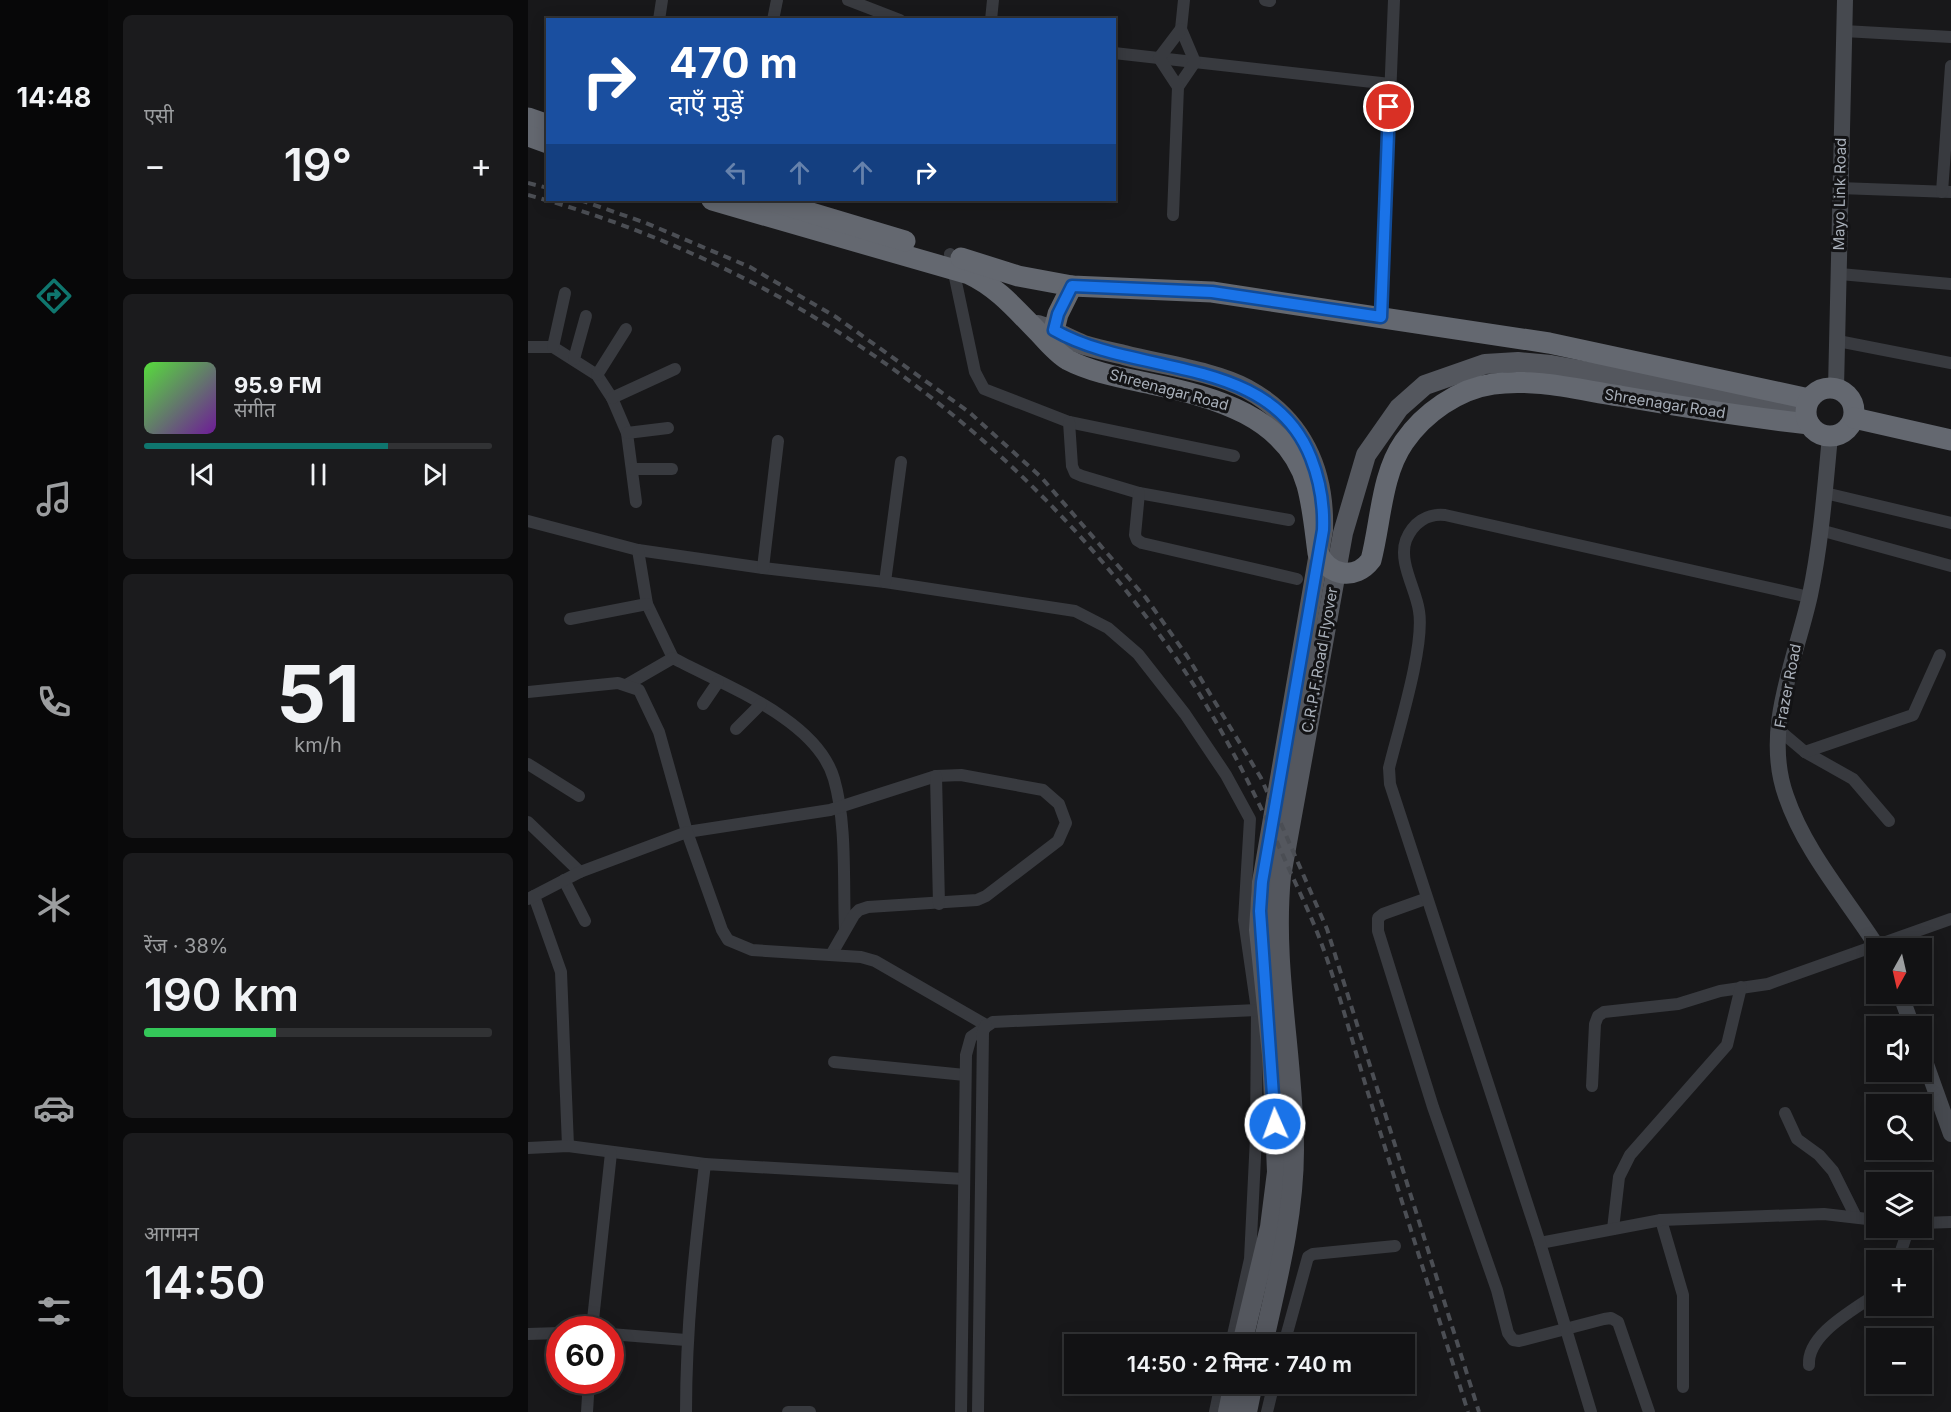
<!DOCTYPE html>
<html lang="hi">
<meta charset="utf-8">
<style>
body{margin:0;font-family:Inter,"Noto Sans Devanagari",sans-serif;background:#1b1b1d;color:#f1f3f6;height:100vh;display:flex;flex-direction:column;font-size:22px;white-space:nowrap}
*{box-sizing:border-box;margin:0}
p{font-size:20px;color:#9c9ea0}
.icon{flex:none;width:33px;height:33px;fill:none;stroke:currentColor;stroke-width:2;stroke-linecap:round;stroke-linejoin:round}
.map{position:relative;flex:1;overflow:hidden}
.drawer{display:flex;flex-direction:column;gap:15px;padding:15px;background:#0a0a0b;width:420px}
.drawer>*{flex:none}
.guide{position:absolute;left:18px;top:18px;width:570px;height:183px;border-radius:0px;box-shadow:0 3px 15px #0003,0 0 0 2px #313234;background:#1a4fa0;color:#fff;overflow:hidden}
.needle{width:39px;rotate:188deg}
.tools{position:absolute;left:1338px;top:938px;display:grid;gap:12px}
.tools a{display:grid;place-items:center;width:66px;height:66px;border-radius:0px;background:#121214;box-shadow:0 3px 15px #0003,0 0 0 2px #313234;font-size:30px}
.speed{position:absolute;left:18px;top:1316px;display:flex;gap:12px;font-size:30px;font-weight:700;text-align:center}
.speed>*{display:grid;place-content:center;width:78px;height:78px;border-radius:50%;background:#121214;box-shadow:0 3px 15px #0003,0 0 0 2px #313234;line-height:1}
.speed .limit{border:9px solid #d22;background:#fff;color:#111}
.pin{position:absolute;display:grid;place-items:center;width:51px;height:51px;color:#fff;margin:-26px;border:3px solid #fff;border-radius:50%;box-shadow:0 2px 6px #0007}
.me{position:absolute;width:66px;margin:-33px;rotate:358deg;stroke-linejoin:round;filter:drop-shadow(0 0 4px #0008)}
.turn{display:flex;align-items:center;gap:21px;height:126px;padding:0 24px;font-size:27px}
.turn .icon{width:78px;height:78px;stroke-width:2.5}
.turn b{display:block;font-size:42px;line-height:51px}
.lanes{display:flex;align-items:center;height:57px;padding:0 24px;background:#0003;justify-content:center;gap:30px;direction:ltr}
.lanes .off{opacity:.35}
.big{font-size:45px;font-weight:600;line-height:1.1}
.drawer .widget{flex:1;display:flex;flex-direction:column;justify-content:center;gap:9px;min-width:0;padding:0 21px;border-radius:9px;background:#1b1b1d}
.drawer .dial{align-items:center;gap:0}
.dial b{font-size:78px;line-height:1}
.song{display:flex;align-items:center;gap:18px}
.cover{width:72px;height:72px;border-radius:9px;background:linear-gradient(135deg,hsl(110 70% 55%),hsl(280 70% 35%))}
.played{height:6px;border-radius:3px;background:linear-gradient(90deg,#0f766e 70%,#313234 70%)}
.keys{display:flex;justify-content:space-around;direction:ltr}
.heat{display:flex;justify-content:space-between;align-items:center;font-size:33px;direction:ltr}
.charge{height:9px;border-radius:4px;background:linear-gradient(90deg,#34c759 38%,#313234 0)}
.trip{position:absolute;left:536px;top:1334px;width:351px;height:60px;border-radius:0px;background:#121214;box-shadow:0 3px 15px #0003,0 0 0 2px #313234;font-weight:600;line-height:60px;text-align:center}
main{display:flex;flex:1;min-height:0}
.menu{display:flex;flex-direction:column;width:108px;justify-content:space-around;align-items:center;background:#070708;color:#9c9ea0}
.menu .icon{width:42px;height:42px}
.menu .on{color:#0f766e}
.menu b{font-size:27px;color:#f1f3f6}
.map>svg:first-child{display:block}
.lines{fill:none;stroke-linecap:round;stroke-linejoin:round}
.street{stroke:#383a3f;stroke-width:12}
.secondary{stroke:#46494f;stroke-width:16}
.primary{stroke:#54575e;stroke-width:20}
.highway{stroke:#646870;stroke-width:21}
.rail{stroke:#4b4e54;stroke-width:4;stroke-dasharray:8 6;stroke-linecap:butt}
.route-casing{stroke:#114b97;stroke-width:15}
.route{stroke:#1a73e8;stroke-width:10}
.labels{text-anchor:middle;stroke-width:6;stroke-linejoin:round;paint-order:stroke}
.street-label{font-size:15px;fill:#a9b0ba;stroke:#131315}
</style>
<main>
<nav class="menu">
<b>14:48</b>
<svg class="icon on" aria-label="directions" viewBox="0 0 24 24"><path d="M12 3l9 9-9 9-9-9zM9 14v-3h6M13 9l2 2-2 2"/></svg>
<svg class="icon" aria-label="music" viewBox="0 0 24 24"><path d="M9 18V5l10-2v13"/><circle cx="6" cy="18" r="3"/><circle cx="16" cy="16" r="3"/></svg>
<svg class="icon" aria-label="phone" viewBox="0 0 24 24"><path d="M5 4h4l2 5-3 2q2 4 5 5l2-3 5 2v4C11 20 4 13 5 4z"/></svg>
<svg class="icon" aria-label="climate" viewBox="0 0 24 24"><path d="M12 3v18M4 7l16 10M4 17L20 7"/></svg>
<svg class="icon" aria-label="car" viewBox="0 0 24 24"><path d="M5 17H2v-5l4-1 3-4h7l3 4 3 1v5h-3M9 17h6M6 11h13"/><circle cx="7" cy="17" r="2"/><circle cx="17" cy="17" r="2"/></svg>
<svg class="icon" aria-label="filters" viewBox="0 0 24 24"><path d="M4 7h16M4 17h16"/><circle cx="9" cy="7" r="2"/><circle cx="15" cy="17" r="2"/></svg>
</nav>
<section class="drawer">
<div class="widget"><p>एसी</p>
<div class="heat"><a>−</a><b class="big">19°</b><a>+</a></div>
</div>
<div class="widget">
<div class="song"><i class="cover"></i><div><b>95.9 FM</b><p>संगीत</p></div></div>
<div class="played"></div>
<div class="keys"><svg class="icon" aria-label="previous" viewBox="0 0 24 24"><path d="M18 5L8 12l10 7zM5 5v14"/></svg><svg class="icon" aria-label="pause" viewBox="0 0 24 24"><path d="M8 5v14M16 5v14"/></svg><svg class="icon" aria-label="next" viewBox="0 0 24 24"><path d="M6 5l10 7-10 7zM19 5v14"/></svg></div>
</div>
<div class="widget dial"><b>51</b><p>km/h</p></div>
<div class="widget"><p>रेंज · 38%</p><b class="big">190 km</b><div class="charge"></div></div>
<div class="widget"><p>आगमन</p><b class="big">14:50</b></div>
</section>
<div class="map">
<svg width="1423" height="1412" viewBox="0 0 1423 1412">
<rect width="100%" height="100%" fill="#18181a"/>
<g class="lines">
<!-- street -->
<g class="street">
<polyline points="320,0 372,20"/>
<polyline points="737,0 742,1"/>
<polyline points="131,20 134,0"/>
<polyline points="245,20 249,0"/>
<polyline points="463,20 465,0"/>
<polyline points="1316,31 1423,37"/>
<polyline points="586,53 862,84"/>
<polyline points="650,87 667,62 653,29 656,0"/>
<polyline points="1311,188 1423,192"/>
<polyline points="1414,192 1423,66"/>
<polyline points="645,215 650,87 631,58 653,29"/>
<polyline points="422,254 447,372 456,389 541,422 706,456"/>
<polyline points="1312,274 1423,284"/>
<polyline points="853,317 866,0"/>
<polyline points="1310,341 1423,363"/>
<polyline points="0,347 25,347 69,375 84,398 99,433 108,502"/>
<polyline points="25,347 37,293"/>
<polyline points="46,359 58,316"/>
<polyline points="69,375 98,329"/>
<polyline points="84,398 147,369"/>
<polyline points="541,422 544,466 547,473 554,476 611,493 761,520"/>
<polyline points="99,433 140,428"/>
<polyline points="104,469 144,469"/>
<polyline points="611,493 607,535 609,540 614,543 769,579"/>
<polyline points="1297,493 1423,523"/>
<polyline points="0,521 110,550 235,568 357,582 547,611 580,628 610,654 657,714 698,775 722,819 716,920 729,1010 728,1137 722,1259 703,1344"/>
<polyline points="1292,530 1423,566"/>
<polyline points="110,550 119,604 145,658"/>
<polyline points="235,568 250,441"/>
<polyline points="357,582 373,462"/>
<polyline points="42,619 119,604"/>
<path d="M100,684L145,658C195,685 289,719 306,779C319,824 315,882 317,929"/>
<polyline points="0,692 90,683 111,690 131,732 159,832 302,810 408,776 433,775 515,790 531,804 538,823 530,841 458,896 449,900 340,907 331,910 326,915 303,955"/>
<polyline points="175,704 190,682"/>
<polyline points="208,729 233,704"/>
<polyline points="1251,730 1277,752 1325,779 1361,821"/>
<polyline points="1277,752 1385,715 1412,655"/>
<polyline points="0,764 51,796"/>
<polyline points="408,776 411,904"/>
<polyline points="0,822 52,872"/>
<polyline points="36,880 57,921"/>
<polyline points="6,896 33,972 40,1146"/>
<polyline points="0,899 52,872 159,832 194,930 200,940 224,950 333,957 347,961 458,1025"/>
<polyline points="897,899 855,914 850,918 850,931 905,1107 969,1290 980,1333 985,1340 991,1341 1076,1319 1083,1318 1090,1322 1121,1412"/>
<polyline points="306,1062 437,1075"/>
<polyline points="1064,1086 1067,1024 1070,1016 1076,1012 1150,1004 1192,991 1240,984 1423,919"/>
<polyline points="1257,1113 1269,1139 1291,1155 1305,1171 1328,1217"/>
<polyline points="0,1148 40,1146 177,1164"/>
<polyline points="1133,1220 1155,1295 1155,1387"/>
<polyline points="1394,1223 1423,1222"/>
<polyline points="1085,1229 1091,1177 1102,1155 1199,1045 1213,987"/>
<polyline points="1012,1243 1133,1220 1296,1214 1348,1220"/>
<polyline points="1370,1260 1381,1227"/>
<polyline points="64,1329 83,1153"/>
<polyline points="0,1334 32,1333"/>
<polyline points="82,1334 158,1340"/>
<polyline points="756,1344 780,1257 785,1254 867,1246"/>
<path d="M1281,1365C1279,1334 1326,1310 1348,1294"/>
<polyline points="59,1412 61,1380"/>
<path d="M158,1412C158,1328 167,1247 177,1164L436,1179"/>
<polyline points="260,1412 282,1412"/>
<polyline points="433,1412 438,1055 443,1037 465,1022 729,1010"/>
<polyline points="450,1412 455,1032 458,1025"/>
<polyline points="687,1412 693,1383"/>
<polyline points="739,1412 746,1383"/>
<path d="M1063,1412L1012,1243L862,784L861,768C870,731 897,646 891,611C888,589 870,562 878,540C885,523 899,513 917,515L1281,597"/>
</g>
<!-- secondary -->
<g class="secondary">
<polyline points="1308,388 1317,0"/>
<path d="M1302,436C1297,489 1293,543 1282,595C1268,659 1234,729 1258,796C1277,852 1319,899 1350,948"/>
<polyline points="1372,993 1384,1026"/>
<polyline points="1394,1053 1423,1134"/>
</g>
<!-- primary -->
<g class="primary">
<path d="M510,325C526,330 540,339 556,345C569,349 583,352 596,355C634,365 685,371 719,389C774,419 797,470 795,530L734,882L731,930L744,1055L749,1172L742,1227L714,1344"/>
<path d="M735,1344C749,1281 766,1216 766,1150C766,1059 744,968 753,876L815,533L838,455L871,408L897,385L957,364L990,362L1023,365L1218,400L1278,407"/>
<polyline points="700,1412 706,1383"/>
<polyline points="719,1412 725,1383"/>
</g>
<!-- highway -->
<g class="highway">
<polyline points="0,118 20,125"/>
<polyline points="0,136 20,143"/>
<path d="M184,200L441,274C471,288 490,312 513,335C521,344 530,354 540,360C565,373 596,378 623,384C686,397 759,416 779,485C785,507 787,531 790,553C801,576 827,581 843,560C853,522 853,475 876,442C896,413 930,389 965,384C1007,378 1051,390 1092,396C1155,407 1217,417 1281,424"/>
<polyline points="240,200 377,241"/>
<polyline points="433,258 490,276 544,286 684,292 1021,343 1281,399"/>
<polyline points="526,330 530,314 544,286"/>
<circle cx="1302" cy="412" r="24"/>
<polyline points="1326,418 1423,440"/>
</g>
<!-- rail -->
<g class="rail">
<polyline points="0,183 20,188"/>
<path d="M0,195C265,267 495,434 650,661C693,724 727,793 758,862C769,887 781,911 791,937C810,987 824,1041 840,1093C873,1199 907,1306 940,1412"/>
<polyline points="52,200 118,223 222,267 308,317 441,412 513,477 618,598 659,656 733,778 799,929 951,1412"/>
</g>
</g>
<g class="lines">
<!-- route casing -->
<g class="route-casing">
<path id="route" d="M747,1124L732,911L734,882L795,530C796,506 792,481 783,458C743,354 607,377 526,330L530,314L544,286L684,292L853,317L861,107"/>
</g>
<!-- route -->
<use href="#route" class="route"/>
</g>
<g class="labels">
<!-- street labels -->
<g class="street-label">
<text transform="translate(1312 194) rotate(-89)" y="5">Mayo Link Road</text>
<text transform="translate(641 390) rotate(15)" y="5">Shreenagar Road</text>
<text transform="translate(1137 404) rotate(9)" y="5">Shreenagar Road</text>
<text transform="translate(792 660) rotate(-80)" y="5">C.R.P.F.Road Flyover</text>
<text transform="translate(1260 686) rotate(-79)" y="5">Frazer Road</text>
</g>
</g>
</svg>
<div class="tools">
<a><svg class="needle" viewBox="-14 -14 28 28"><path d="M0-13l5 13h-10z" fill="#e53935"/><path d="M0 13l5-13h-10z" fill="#9c9ea0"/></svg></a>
<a><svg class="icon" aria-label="sound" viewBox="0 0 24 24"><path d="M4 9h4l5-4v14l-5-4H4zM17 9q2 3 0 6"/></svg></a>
<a><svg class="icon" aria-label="search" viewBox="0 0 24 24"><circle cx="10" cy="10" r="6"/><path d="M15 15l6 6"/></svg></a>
<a><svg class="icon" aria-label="layers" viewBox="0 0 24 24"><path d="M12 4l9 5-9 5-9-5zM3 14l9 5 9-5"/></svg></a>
<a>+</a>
<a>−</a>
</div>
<div class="speed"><div class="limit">60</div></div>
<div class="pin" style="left:861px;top:107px;background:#d93025"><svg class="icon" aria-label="arrive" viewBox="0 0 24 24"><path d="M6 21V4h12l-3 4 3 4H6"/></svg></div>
<svg class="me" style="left:747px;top:1124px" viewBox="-20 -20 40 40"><circle r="17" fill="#1a73e8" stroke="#fff" stroke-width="3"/><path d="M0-11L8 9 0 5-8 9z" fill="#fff"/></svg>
<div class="trip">14:50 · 2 मिनट · 740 m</div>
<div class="guide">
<div class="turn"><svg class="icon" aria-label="right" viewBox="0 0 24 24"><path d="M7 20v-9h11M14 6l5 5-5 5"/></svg><div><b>470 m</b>दाएँ मुड़ें</div></div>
<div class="lanes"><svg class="icon off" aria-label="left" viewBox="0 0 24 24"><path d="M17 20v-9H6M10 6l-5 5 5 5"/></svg><svg class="icon off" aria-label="ahead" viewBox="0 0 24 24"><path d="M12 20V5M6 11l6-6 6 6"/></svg><svg class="icon off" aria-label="ahead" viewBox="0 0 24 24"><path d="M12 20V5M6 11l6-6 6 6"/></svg><svg class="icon" aria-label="right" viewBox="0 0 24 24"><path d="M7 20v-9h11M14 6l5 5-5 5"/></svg></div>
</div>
</div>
</main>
